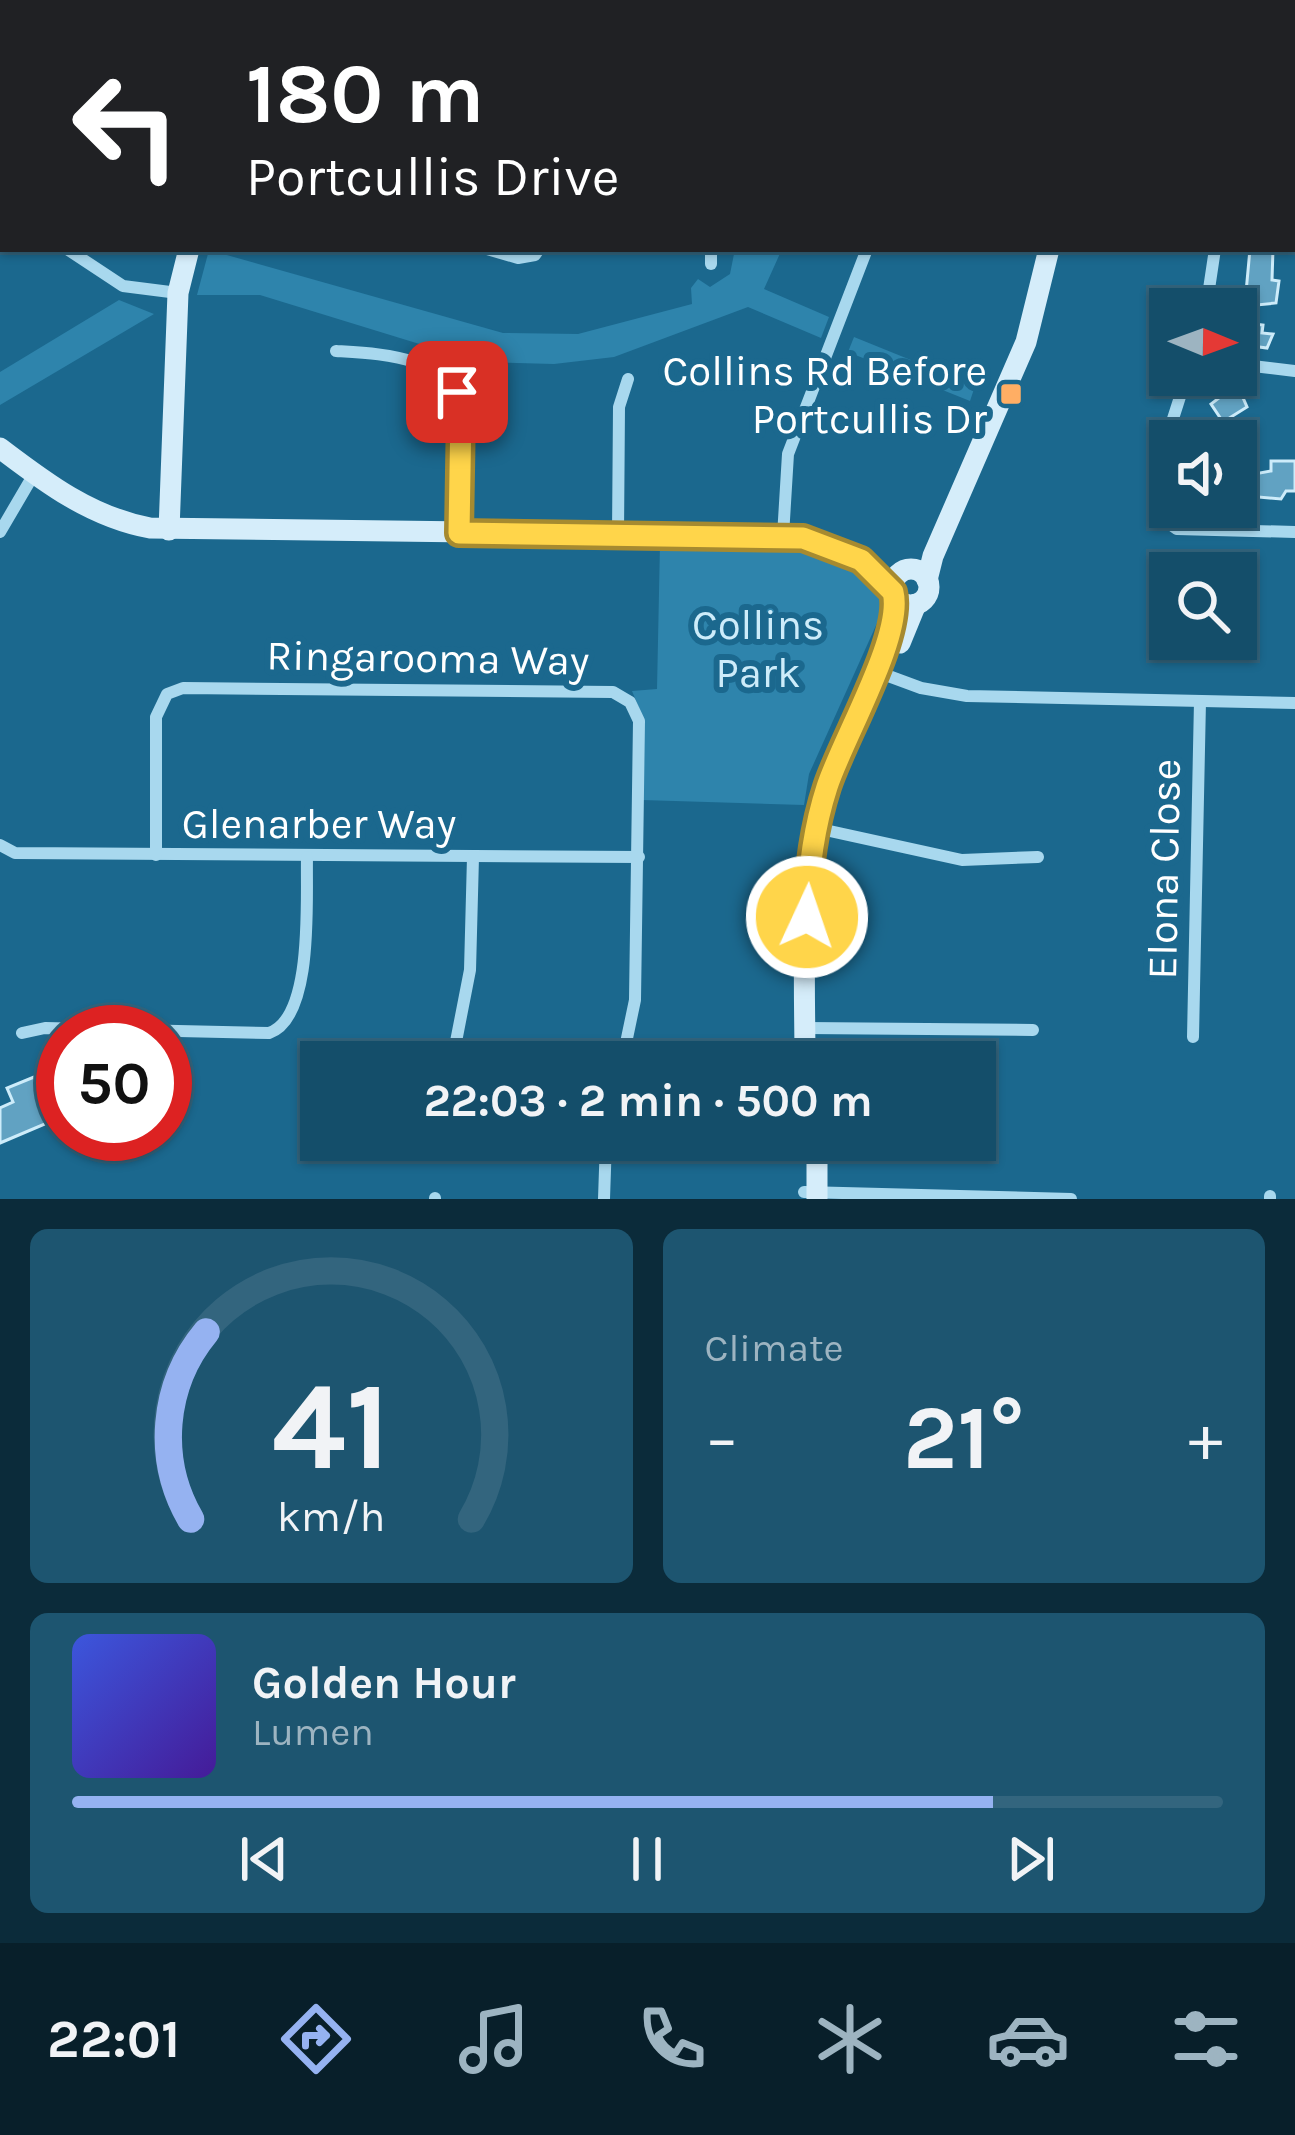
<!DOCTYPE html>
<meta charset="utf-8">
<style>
body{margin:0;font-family:Karla,sans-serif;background:#1d5570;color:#f1f3f6;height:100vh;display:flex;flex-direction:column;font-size:45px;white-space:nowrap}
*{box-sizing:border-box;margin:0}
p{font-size:39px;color:#9db4c1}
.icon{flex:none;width:66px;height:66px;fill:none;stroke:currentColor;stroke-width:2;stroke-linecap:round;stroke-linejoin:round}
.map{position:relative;height:1199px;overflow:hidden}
.drawer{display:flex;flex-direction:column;gap:30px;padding:30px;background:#0b2b3a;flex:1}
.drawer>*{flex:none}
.top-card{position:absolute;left:0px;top:0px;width:1296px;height:252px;box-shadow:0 3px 9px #0004,0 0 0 3px #33657e;background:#202124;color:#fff;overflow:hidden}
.needle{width:78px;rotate:91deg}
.fabs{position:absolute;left:1149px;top:288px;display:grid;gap:24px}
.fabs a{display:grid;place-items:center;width:108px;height:108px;border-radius:0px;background:#144e6a;box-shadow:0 3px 9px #0004,0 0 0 3px #33657e;font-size:60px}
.speed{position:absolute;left:36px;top:1005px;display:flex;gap:24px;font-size:60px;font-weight:700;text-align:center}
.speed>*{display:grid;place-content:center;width:156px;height:156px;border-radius:50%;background:#144e6a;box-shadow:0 3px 9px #0004,0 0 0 3px #33657e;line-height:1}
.speed .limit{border:18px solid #d22;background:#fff;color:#111}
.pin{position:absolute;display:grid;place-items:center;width:102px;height:102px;color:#fff;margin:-51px;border-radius:24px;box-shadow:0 6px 18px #0006}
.me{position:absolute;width:132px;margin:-66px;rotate:3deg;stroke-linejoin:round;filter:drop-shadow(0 0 9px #0008)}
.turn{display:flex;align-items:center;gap:42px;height:252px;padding:0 48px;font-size:54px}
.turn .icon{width:156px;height:156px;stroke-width:2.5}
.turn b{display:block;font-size:84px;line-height:102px}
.big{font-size:90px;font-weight:700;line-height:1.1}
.drawer .card{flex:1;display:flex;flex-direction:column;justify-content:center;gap:18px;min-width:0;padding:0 42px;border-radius:18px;background:#1d5570}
.drawer .dial{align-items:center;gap:0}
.dial svg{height:312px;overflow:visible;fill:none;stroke:#33657e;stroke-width:7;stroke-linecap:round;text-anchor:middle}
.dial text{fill:#f1f3f6;stroke:none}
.song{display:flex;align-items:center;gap:36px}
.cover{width:144px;height:144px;border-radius:18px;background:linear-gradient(135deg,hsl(230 70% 55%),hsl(260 70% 35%))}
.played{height:12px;border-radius:6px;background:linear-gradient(90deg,#95b2f1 80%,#33657e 80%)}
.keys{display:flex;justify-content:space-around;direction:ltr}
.heat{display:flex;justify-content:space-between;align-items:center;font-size:66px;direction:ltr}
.drawer .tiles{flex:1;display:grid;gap:30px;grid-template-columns:1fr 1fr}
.card:last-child{grid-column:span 2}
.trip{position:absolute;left:300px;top:1041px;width:696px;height:120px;border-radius:0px;background:#144e6a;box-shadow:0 3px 9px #0004,0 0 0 3px #33657e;font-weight:700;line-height:120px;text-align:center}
.menu{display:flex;height:192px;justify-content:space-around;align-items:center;background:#081f2a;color:#9db4c1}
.menu .icon{width:84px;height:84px}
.menu .on{color:#95b2f1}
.menu b{font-size:54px;color:#f1f3f6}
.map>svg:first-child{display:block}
.green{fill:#2e84ac}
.building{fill:#61a2c2;stroke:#cdecfa;stroke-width:3}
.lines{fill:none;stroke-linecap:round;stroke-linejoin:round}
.street{stroke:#a8d8ee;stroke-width:12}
.secondary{stroke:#d5edfa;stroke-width:21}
.route-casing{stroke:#a68a30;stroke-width:30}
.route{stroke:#ffd54a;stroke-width:21}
.poi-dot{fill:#ffae64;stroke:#1b688e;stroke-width:4.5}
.labels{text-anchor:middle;stroke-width:12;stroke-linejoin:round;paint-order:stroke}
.poi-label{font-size:42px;fill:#fff;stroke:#1b688e;text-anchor:end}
.park-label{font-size:42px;fill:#cdecfa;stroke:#1b688e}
.street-label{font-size:42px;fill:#fff;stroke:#1b688e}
</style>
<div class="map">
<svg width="1295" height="1199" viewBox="0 0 1295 1199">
<rect width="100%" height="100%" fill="#1b688e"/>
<!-- green -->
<g class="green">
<polygon points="735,249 782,249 764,289 829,317 821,338 748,307 614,357 554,364 478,362 260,295 197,295 209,250 503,333 578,334 692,304 691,288 698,279 710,287 730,274"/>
<polygon points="119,300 154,314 0,405 0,372"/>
<polygon points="854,337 975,386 970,401 848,352"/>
<polygon points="660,544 781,544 856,569 887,601 809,774 804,805 642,800 644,720 632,691 657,689"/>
</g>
<!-- building -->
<g class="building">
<polygon points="1250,249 1273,249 1272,280 1279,281 1276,303 1256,305 1254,324 1263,325 1262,333 1273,334 1267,348 1236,344 1236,313 1244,314"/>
<polygon points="1237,384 1247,407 1223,422 1211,404"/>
<polygon points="1271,461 1295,461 1295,491 1286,491 1281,499 1236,495 1238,477 1271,471"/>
<polygon points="34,1077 52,1121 0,1143 0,1108 13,1102 7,1088"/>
</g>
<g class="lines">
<!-- street -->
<g class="street">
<polyline points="49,0 49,3"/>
<polyline points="544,0 544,3"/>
<polyline points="709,0 709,3"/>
<polyline points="378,3 378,0"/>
<polyline points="879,3 879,0"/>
<polyline points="1219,3 1219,0"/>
<polyline points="1293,58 1295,58"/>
<polyline points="0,215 3,216"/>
<polyline points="1293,217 1295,217"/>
<polyline points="67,249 123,286 178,293"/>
<polyline points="487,249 518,258 535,255 539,249"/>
<polyline points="711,249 711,264"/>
<polyline points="1206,309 1215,249"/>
<path d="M336,351C384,354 450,356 461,411L459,533"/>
<polyline points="1236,364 1295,371"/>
<polyline points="1187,375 1153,481 1156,514 1177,529 1295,532"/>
<polyline points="0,532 34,474"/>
<polyline points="618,534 619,407 628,379"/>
<polyline points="783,536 788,454 867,249"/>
<polyline points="875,671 921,688 967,696 1295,703"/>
<polyline points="816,828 962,860 1038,857"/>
<polyline points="0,845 15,853 639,857"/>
<polyline points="156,855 156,717 167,694 183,688 613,692 630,702 639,721 635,1000 622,1062"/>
<polyline points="805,1028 1033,1030"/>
<path d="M22,1033L45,1028L269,1033C314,1018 306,899 307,857"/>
<polyline points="1193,1037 1200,701"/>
<polyline points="453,1057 470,970 473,857"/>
<polyline points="804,1192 1071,1199"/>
<polyline points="435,1198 435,1199"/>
<polyline points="604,1199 606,1140"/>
<polyline points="1270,1199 1270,1196"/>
</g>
<!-- secondary -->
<g class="secondary">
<polyline points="214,0 214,3"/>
<polyline points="1054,3 1054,0"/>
<path d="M0,448C46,483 91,517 150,528L783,536C830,540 861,558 893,592"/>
<polyline points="169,530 178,293 189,249"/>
<circle cx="911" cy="587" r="18"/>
<polyline points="927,580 933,556 1026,342 1049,249"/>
<polyline points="900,643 916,604"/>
<path d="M805,1062C805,971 798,875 827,787C847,725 891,663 895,597"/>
<polyline points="817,1199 817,1140"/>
</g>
</g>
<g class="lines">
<!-- route casing -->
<g class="route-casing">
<path id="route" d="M457,392L461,411L459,533L803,538L861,560L893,592C904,635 842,740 827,787C813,830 808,873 807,917"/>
</g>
<!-- route -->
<use href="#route" class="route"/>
</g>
<!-- markers -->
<rect class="poi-dot" x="999" y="382" width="24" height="24" rx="6"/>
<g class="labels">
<!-- poi labels -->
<g class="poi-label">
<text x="987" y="385">Collins Rd Before<tspan x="987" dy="48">Portcullis Dr</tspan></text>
</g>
<!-- park labels -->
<g class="park-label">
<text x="758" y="639">Collins<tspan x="758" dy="48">Park</tspan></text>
</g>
<!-- street labels -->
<g class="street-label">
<text transform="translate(428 657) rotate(1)" y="15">Ringarooma Way</text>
<text x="319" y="838">Glenarber Way</text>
<text transform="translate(1163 869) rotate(-89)" y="15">Elona Close</text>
</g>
</g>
</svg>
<div class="fabs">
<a><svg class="needle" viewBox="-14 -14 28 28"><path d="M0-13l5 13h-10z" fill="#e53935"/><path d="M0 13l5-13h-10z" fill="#9db4c1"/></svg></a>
<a><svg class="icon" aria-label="sound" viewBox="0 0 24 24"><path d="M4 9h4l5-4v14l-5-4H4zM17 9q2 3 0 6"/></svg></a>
<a><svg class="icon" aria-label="search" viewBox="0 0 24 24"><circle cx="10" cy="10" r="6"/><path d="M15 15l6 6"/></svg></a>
</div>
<div class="speed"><div class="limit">50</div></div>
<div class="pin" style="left:457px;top:392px;background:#d93025"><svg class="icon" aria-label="arrive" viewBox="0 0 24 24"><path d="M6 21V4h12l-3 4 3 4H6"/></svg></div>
<svg class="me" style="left:807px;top:917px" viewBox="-20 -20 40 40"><circle r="17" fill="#ffd54a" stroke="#fff" stroke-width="3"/><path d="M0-11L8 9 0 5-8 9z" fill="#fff"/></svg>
<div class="trip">22:03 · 2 min · 500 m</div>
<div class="top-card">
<div class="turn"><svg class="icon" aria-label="left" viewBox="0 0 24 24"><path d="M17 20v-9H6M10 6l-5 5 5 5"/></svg><div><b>180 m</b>Portcullis Drive</div></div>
</div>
</div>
<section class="drawer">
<div class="tiles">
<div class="card dial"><svg viewBox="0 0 100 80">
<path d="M14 69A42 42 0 1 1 86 69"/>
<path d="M14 69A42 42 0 0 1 18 21" stroke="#95b2f1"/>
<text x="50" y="56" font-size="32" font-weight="700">41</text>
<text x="50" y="72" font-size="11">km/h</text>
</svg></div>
<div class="card"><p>Climate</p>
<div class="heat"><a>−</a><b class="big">21°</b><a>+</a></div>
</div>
<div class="card">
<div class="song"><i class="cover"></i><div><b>Golden Hour</b><p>Lumen</p></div></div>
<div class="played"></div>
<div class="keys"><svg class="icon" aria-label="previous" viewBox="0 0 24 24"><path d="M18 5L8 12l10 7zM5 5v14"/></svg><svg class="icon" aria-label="pause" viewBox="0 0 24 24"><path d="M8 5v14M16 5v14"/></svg><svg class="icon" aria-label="next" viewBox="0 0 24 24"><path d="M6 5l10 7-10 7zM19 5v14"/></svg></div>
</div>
</div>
</section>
<nav class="menu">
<b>22:01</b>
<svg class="icon on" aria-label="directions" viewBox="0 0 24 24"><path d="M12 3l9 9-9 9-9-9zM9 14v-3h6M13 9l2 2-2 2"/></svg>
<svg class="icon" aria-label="music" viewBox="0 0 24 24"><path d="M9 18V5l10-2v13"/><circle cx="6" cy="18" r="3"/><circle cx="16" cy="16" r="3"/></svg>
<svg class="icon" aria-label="phone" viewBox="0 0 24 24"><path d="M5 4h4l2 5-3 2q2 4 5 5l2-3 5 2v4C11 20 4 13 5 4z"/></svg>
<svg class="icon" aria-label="climate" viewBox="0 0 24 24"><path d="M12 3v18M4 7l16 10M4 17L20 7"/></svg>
<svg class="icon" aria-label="car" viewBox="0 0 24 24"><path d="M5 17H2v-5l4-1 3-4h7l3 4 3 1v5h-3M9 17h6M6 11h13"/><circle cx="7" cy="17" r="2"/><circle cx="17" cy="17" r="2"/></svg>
<svg class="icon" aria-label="filters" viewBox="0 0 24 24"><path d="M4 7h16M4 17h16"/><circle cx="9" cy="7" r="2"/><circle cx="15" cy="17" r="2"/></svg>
</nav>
